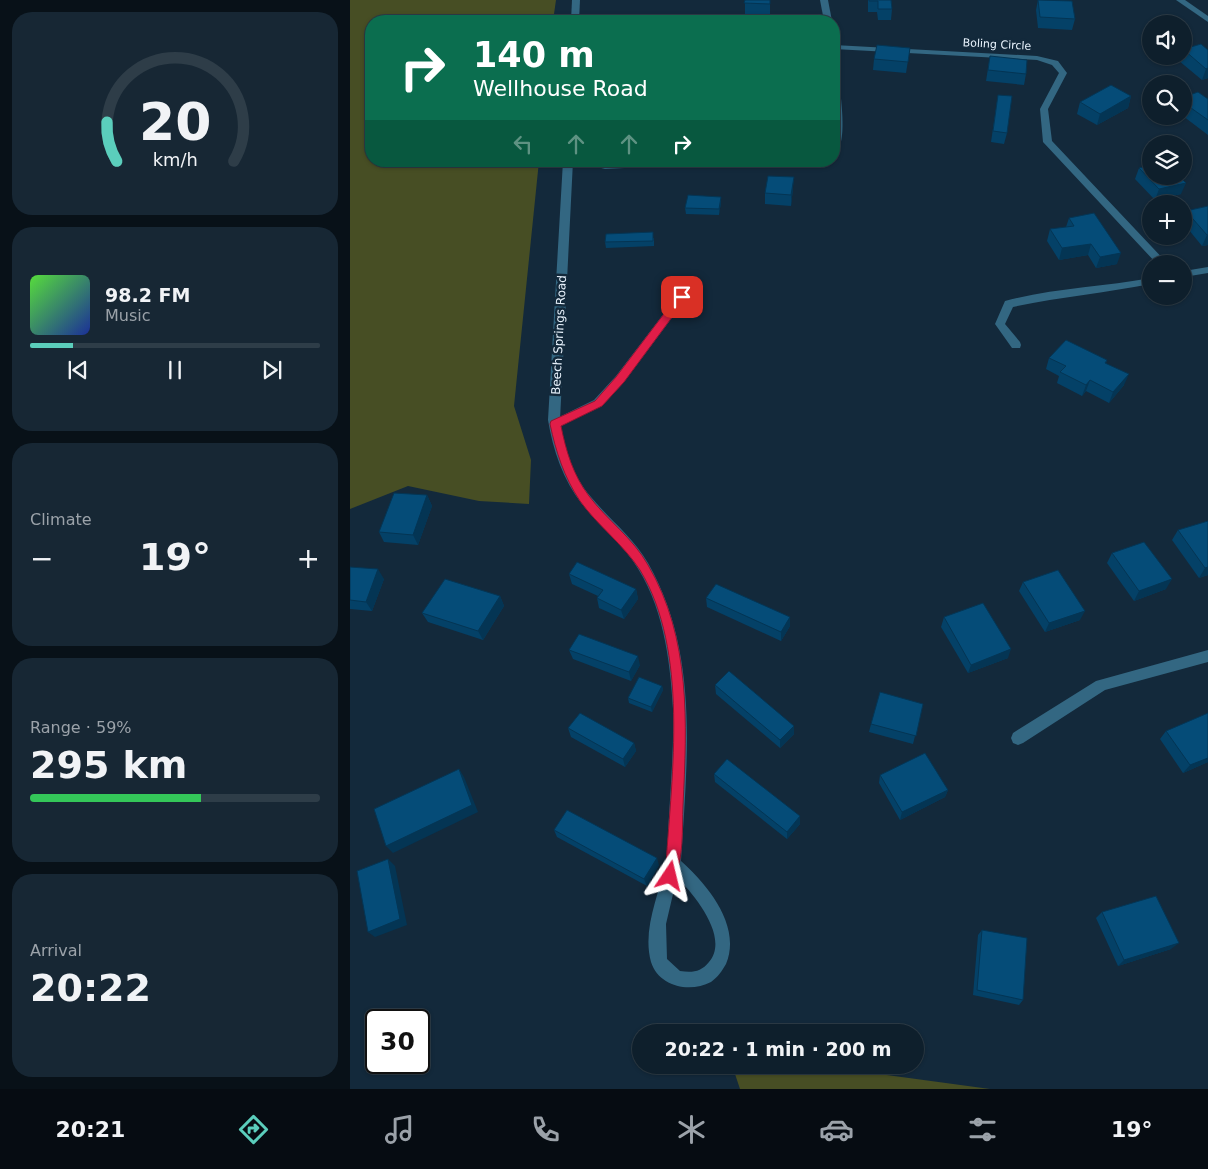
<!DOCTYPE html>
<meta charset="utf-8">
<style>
body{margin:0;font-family:"DejaVu Sans",sans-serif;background:#172734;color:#f1f3f6;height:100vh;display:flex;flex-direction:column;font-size:19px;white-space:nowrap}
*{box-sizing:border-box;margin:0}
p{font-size:16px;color:#9ba2a9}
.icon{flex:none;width:28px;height:28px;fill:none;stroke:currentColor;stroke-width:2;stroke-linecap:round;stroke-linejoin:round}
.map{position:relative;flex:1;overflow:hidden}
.sheet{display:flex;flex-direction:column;gap:12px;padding:12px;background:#081118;width:350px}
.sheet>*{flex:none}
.banner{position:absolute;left:15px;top:15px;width:475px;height:152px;border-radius:20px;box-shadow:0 1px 4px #0004,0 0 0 1px #2e3d48;background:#0b6e4f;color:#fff;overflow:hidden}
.buttons{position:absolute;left:792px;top:15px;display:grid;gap:10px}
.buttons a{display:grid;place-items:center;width:50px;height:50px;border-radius:50%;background:#0e1f2c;box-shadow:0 1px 4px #0004,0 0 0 1px #2e3d48;font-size:25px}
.speed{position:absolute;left:15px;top:1009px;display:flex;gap:10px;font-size:25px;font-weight:700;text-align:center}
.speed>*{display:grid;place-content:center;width:65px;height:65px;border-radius:50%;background:#0e1f2c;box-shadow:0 1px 4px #0004,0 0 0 1px #2e3d48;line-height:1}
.speed .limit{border:2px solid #111;border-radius:8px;background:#fff;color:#111}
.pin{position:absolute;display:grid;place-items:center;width:42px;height:42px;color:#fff;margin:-21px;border-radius:10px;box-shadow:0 2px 8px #0006}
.me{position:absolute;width:55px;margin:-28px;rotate:10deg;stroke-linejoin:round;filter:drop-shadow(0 0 4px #0008)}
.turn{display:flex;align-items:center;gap:18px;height:105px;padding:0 25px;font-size:22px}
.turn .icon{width:65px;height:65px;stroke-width:2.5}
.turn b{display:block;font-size:35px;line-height:42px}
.lanes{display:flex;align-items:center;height:48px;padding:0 25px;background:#0003;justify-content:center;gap:25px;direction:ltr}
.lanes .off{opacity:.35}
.big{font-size:38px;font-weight:700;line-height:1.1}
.sheet .card{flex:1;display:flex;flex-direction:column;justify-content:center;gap:8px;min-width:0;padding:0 18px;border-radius:20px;background:#172734}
.sheet .dial{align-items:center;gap:0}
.dial svg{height:130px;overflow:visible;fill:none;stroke:#2e3d48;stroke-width:7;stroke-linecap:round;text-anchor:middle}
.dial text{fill:#f1f3f6;stroke:none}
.song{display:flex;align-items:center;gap:15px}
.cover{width:60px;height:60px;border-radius:8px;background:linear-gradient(135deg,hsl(110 70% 55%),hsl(230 70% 35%))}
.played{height:5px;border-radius:2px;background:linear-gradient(90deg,#5bcebc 15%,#2e3d48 15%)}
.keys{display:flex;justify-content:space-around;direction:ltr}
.heat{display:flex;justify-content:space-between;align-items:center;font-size:28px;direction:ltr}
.charge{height:8px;border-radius:4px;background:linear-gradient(90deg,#34c759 59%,#2e3d48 0)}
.trip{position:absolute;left:282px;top:1024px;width:292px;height:50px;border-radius:25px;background:#0e1f2c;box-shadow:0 1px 4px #0004,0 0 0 1px #2e3d48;font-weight:700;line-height:50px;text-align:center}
.dock{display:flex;height:80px;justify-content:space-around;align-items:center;background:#060c12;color:#9ba2a9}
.dock .icon{width:35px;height:35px}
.dock .active{color:#5bcebc}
.dock b{font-size:22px;color:#f1f3f6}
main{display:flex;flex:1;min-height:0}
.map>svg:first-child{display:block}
.green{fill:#474e24}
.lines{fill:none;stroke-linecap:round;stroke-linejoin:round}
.lane{fill:#336782;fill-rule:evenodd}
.street{fill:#336782;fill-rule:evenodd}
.wall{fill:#044167}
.shaded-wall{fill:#043554}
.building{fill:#054c78;stroke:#043554}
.route{fill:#e11d48;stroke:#92132f}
.labels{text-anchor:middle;stroke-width:5;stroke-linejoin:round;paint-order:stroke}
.far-street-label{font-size:11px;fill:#e9f3fd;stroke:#13293b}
.street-label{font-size:12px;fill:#e9f3fd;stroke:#13293b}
</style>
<main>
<section class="sheet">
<div class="card dial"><svg viewBox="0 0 100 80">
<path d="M14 69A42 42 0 1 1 86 69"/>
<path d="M14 69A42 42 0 0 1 8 45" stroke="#5bcebc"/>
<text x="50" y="56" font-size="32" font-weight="700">20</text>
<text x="50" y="72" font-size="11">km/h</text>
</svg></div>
<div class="card">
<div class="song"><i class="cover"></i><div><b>98.2 FM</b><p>Music</p></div></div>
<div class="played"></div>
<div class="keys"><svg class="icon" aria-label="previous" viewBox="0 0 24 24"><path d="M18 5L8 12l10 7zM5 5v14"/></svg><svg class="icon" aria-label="pause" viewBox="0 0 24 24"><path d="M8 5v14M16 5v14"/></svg><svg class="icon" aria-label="next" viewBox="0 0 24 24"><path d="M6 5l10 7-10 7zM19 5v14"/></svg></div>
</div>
<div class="card"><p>Climate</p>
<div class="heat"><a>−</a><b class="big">19°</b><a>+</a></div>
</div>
<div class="card"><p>Range · 59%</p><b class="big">295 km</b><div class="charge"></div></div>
<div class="card"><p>Arrival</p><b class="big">20:22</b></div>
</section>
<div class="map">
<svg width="858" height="1089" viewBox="0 0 858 1089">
<rect width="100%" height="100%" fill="#13293b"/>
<!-- green -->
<g class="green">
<polygon points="0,0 206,0 203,21 21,21 21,161 189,161 164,406 181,460 179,504 129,501 58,486 0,509"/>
<polygon points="382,1065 463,1065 640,1089 390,1089"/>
</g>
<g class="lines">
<!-- lane -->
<g class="lane">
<path d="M801,278V284C755,293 709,297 663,307L655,324L670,342L671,345L670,348H662L645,324L655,301C703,288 753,287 801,278Z"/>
<polygon points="332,293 336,295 337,297 336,299 274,382 252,406 209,427 201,427 199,424 201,421 244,400 266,376 328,295"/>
</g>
<!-- street -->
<g class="street">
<polygon points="222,0 230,0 229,21 221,21"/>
<polygon points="470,0 478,0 482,21 474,21"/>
<polygon points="826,0 835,0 858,16 858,22"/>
<polygon points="484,45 687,56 708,61 717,73 698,109 702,141 818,264 807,264 693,142 690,109 709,73 702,65 687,60 484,49"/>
<path d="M484,67L488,70C489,86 500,147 484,153Z"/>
<path d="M213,161H223L210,420C214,447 222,475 241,497C259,519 283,537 298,563C350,654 337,760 331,861C357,884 392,926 376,964C372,971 368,977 361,982C340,993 309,987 301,962C292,929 309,896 315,864C318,849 318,832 319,816C321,781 324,745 323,709C320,658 313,604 283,561C268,540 248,524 232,504C213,480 203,450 198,420ZM327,877C344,895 380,937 359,962C351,972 342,973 330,971L317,959L316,924Z"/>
<polygon points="225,161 255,163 356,161 352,164 255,169"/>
<polygon points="858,267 858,273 834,277 834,271"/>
<polygon points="858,650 858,662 755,690 673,743 668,745 663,743 661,738 663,733 746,681"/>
</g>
</g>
<!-- wall -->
<g class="wall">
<polygon points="395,0 420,0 420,15 395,14"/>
<polygon points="518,0 541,0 542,9 541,20 528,20 527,12 518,12"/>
<polygon points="688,0 725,19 722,30 688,28 686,10"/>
<polygon points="851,44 858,78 852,80 828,60 830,56 834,56 834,49"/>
<polygon points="560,48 556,73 523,70 524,59"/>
<polygon points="640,56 676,74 674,85 636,81"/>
<polygon points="648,95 657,133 654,144 641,142"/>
<polygon points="781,96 778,108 747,125 727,114 730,102"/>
<polygon points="834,97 858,99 858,135 833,116 834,116"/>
<polygon points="789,168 831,194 805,200 785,179"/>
<polygon points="443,188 441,206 415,204 415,193"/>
<polygon points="371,197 371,202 369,215 336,214 335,208"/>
<polygon points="858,206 858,245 852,246 834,224 834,216 836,211"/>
<polygon points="719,218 767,264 746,268 738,255 709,260 697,241 700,229 716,227"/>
<polygon points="304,238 304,246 256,248 255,242"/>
<polygon points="699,358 757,360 756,363 774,385 759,403 736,391 732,396 707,383 709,376 696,369"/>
<polygon points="77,495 82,506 68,545 34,542 29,532"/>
<polygon points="858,521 858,575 849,578 822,540 828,530"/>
<polygon points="762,553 816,589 784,601 757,563"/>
<polygon points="0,567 34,579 22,611 0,609"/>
<polygon points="219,574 286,589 288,599 274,619 249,608 247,598 248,596 222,584"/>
<polygon points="673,582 730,620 695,632 669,591"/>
<polygon points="150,596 154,606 133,640 78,622 72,613"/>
<polygon points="356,598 440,626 431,641 357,607"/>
<polygon points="594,617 658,658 618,673 591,627"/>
<polygon points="219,650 290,665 281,681 223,659"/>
<polygon points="365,685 444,734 430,748 366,694"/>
<polygon points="312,686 313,690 302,712 279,703 278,698"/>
<polygon points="573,704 563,744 519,732 521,724"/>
<polygon points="218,728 284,743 286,751 275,767 221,737"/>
<polygon points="816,731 858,762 833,773 810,739"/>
<polygon points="364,774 450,816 450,824 437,839 365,782"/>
<polygon points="530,775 598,790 595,797 550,820 529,783"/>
<polygon points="204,830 309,865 297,886 207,837"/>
<polygon points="752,912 821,949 768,966 746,918"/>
<polygon points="632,930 673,1000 669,1005 623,995 628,935"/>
</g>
<!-- shaded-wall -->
<g class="shaded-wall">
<polygon points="858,68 858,78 852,80 856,69"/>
<polygon points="781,96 778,108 747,125 750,114"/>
<polygon points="444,177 443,188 441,206 441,195"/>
<polygon points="836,183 831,194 805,200 809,189"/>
<polygon points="371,197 371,202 369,215 369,209"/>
<polygon points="857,235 858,235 858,245 852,246"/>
<polygon points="741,244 738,255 709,260 712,248"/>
<polygon points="771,253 767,264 746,268 750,257"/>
<polygon points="779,374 774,385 759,403 763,392"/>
<polygon points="740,380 736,391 732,396 736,385"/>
<polygon points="77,495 82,506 68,545 63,535"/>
<polygon points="858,567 858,575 849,578 855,568"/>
<polygon points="28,569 34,579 22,611 16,602"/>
<polygon points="822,579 816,589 784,601 789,591"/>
<polygon points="286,589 288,599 274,619 271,610"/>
<polygon points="150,596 154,606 133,640 128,631"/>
<polygon points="735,611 730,620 695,632 699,623"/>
<polygon points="440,617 440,626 431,641 431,632"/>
<polygon points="661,649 658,658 618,673 621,665"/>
<polygon points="288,656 290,665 281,681 279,672"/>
<polygon points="312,686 313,690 302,712 301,707"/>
<polygon points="444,726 444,734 430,748 430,740"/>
<polygon points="284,743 286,751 275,767 273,759"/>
<polygon points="858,758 858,762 833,773 840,765"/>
<polygon points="109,769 114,777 128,812 43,853 36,846"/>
<polygon points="598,790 595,797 550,820 552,812"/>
<polygon points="450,816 450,824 437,839 437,832"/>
<polygon points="307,858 309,865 297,886 294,879"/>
<polygon points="38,859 45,866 57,925 25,937 18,932"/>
<polygon points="829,943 821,949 768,966 774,960"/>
</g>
<!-- building -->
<g class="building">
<polygon points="395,0 420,0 420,4 394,3"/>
<polygon points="519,0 541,0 542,9 528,9 528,1 519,1"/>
<polygon points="688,0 722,1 725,19 690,17"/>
<polygon points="357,15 378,15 377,21 356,21"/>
<polygon points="851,44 858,50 858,68 856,69 834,50 834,49"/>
<polygon points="527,45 560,48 558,62 524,59"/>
<polygon points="640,56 677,60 676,74 638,70"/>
<polygon points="761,85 781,96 750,114 730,102"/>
<polygon points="848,92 858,99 858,120 834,103 834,97"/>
<polygon points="648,95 662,96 657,133 643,131"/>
<polygon points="801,165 801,176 829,176 836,183 809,189 789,168"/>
<polygon points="418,176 444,177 441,195 415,193"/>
<polygon points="338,195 371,197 369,209 335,208"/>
<polygon points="858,206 858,235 857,235 836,211"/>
<polygon points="744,213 771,253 750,257 741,244 712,248 700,229 724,226 719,218"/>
<polygon points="303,232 303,241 255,242 256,234"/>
<polygon points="716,340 757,360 755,363 779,374 763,392 740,380 736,385 710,372 716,366 699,358"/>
<polygon points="44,493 77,495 63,535 29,532"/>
<polygon points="858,521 858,567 855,568 828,530"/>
<polygon points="794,542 822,579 789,591 762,553"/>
<polygon points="227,562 286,589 271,610 247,598 253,590 219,574"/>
<polygon points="0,567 28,569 16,602 0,600"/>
<polygon points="708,570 735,611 699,623 673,582"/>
<polygon points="95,579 150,596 128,631 72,613"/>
<polygon points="366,584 440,617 431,632 356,598"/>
<polygon points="633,603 661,649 621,665 594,617"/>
<polygon points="229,634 288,656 279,672 219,650"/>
<polygon points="379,671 444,726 430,740 365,685"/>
<polygon points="289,677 312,686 301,707 278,698"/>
<polygon points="530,692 573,704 566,736 521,724"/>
<polygon points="230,713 284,743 273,759 218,728"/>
<polygon points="858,713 858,758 840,765 816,731"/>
<polygon points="575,753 598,790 552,812 530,775"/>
<polygon points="377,759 450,816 437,832 364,774"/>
<polygon points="109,769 122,805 36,846 24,809"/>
<polygon points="217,810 307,858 294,879 204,830"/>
<polygon points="38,859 50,919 18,932 7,871"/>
<polygon points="806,896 829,943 774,960 752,912"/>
<polygon points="632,930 677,938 673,1000 627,990"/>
</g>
<!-- route -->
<path class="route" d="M329,294H332L337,297L274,382L252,406L211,426C216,451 223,475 239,496C257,520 283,538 298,565C341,638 337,723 333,805C332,830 334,857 324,880L320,882L315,880L313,876L316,864C322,773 339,651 290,570C273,544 248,526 230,501C214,477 206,452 200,424L201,421L245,401L266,377Z"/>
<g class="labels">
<!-- far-street labels -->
<g class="far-street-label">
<text transform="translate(647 44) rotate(3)" y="4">Boling Circle</text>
</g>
<!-- street labels -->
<g class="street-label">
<text transform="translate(209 335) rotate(-87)" y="4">Beech Springs Road</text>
</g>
</g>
</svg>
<div class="buttons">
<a><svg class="icon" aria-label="sound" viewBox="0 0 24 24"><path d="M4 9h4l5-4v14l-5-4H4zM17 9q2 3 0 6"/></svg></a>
<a><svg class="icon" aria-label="search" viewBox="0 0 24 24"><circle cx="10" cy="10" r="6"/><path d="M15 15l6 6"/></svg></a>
<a><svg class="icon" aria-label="layers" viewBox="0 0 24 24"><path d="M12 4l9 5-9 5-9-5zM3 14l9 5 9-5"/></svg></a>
<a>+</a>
<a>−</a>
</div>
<div class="speed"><div class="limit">30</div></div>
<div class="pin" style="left:332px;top:297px;background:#d93025"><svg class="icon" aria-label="arrive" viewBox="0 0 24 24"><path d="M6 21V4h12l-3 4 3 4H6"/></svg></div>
<svg class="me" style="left:320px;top:876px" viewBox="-20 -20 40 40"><path d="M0-17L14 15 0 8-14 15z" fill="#e11d48" stroke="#fff" stroke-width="4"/></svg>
<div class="trip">20:22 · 1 min · 200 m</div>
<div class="banner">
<div class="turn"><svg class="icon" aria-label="right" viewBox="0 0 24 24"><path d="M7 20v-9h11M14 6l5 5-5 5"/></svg><div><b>140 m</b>Wellhouse Road</div></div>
<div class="lanes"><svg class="icon off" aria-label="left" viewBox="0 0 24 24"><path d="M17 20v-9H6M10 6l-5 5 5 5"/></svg><svg class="icon off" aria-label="ahead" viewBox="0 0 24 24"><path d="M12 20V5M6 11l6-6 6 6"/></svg><svg class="icon off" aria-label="ahead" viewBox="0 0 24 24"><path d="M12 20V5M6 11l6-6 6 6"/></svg><svg class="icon" aria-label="right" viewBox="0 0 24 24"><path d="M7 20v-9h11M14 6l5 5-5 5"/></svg></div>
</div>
</div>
</main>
<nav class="dock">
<b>20:21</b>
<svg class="icon active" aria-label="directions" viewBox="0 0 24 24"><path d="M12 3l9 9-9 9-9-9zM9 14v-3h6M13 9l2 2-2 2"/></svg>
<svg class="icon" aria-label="music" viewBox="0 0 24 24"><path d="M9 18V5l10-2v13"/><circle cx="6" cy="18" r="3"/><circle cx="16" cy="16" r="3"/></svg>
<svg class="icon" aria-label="phone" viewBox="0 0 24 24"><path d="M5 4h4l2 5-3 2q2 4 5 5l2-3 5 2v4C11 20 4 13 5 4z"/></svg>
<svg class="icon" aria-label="climate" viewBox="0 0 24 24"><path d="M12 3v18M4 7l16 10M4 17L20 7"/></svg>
<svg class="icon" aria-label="car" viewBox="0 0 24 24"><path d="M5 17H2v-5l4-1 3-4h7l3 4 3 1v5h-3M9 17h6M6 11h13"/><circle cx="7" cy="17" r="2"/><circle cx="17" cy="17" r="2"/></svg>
<svg class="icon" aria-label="filters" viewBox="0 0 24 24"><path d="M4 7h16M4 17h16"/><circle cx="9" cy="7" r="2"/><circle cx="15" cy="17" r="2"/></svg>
<b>19°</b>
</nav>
